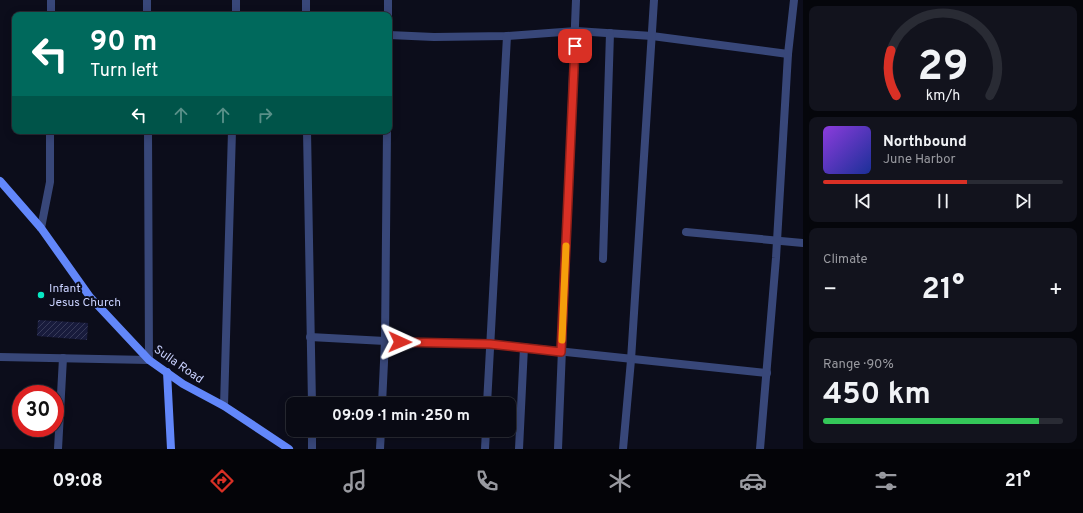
<!DOCTYPE html>
<meta charset="utf-8">
<style>
body{margin:0;font-family:Overpass,sans-serif;background:#12131d;color:#f1f3f6;height:100vh;display:flex;flex-direction:column;font-size:15px;white-space:nowrap}
*{box-sizing:border-box;margin:0}
p{font-size:13px;color:#999aa0}
.icon{flex:none;width:22px;height:22px;fill:none;stroke:currentColor;stroke-width:2;stroke-linecap:round;stroke-linejoin:round}
.map{position:relative;flex:1;overflow:hidden}
.sheet{display:flex;flex-direction:column;gap:6px;padding:6px;background:#05060b;width:280px}
.sheet>*{flex:none}
.top-card{position:absolute;left:12px;top:12px;width:380px;height:122px;border-radius:8px;box-shadow:0 2px 10px #0003,0 0 0 1px #292b34;background:#00695c;color:#fff;overflow:hidden}
.speed{position:absolute;left:12px;top:385px;display:flex;gap:8px;font-size:20px;font-weight:700;text-align:center}
.speed>*{display:grid;place-content:center;width:52px;height:52px;border-radius:50%;background:#090a14;box-shadow:0 2px 10px #0003,0 0 0 1px #292b34;line-height:1}
.speed .limit{border:6px solid #d22;background:#fff;color:#111}
.pin{position:absolute;display:grid;place-items:center;width:34px;height:34px;color:#fff;margin:-17px;border-radius:8px;box-shadow:0 2px 6px #0006}
.me{position:absolute;width:44px;margin:-22px;rotate:91deg;stroke-linejoin:round;filter:drop-shadow(0 0 3px #0008)}
.turn{display:flex;align-items:center;gap:14px;height:84px;padding:0 12px;font-size:18px}
.turn .icon{width:52px;height:52px;stroke-width:2.5}
.turn b{display:block;font-size:28px;line-height:34px}
.lanes{display:flex;align-items:center;height:38px;padding:0 12px;background:#0003;justify-content:center;gap:20px;direction:ltr}
.lanes .off{opacity:.35}
.big{font-size:30px;font-weight:700;line-height:1.1}
.sheet .widget{flex:1;display:flex;flex-direction:column;justify-content:center;gap:6px;min-width:0;padding:0 14px;border-radius:8px;background:#12131d}
.sheet .dial{align-items:center;gap:0}
.dial svg{height:104px;overflow:visible;fill:none;stroke:#292b34;stroke-width:7;stroke-linecap:round;text-anchor:middle}
.dial text{fill:#f1f3f6;stroke:none}
.song{display:flex;align-items:center;gap:12px}
.cover{width:48px;height:48px;border-radius:6px;background:linear-gradient(135deg,hsl(270 70% 55%),hsl(230 70% 35%))}
.played{height:4px;border-radius:2px;background:linear-gradient(90deg,#d93025 60%,#292b34 60%)}
.keys{display:flex;justify-content:space-around;direction:ltr}
.heat{display:flex;justify-content:space-between;align-items:center;font-size:22px;direction:ltr}
.charge{height:6px;border-radius:3px;background:linear-gradient(90deg,#34c759 90%,#292b34 0)}
.trip{position:absolute;left:286px;top:397px;width:230px;height:40px;border-radius:8px;background:#090a14;box-shadow:0 2px 10px #0003,0 0 0 1px #292b34;font-weight:700;line-height:40px;text-align:center}
.tabs{display:flex;height:64px;justify-content:space-around;align-items:center;background:#040408;color:#999aa0}
.tabs .icon{width:28px;height:28px}
.tabs .selected{color:#d93025}
.tabs b{font-size:18px;color:#f1f3f6}
main{display:flex;flex:1;min-height:0}
.map>svg:first-child{display:block}
.building{fill:url(#building-hatch)}
.lines{fill:none;stroke-linecap:round;stroke-linejoin:round}
.street{stroke:#384779;stroke-width:8}
.secondary{stroke:#6287fa;stroke-width:8}
.route-casing{stroke:#8d1f18;stroke-width:10}
.route{stroke:#d93025;stroke-width:7}
.slow{stroke:#f59e0b;stroke-width:7}
.poi-dot{fill:#07e9c4;stroke:#0c0d1b;stroke-width:1.5}
.labels{text-anchor:middle;stroke-width:4;stroke-linejoin:round;paint-order:stroke}
.poi-label{font-size:12px;fill:#c8d0fd;stroke:#0c0d1b;text-anchor:start}
.street-label{font-size:12px;fill:#c8d0fd;stroke:#0c0d1b}
</style>
<main>
<div class="map">
<svg width="803" height="449" viewBox="0 0 803 449">
<defs>
<pattern id="building-hatch" width="6" height="6" patternUnits="userSpaceOnUse"><rect width="6" height="6" fill="#181b3c"/><path d="M-1 1l2-2M0 6l6-6M5 7l2-2" fill="none" stroke="#383b59"/></pattern>
</defs>
<rect width="100%" height="100%" fill="#0c0d1b"/>
<!-- building -->
<polygon class="building" points="38,320 88,323 87,340 37,336"/>
<g class="lines">
<!-- street -->
<g class="street">
<polyline points="147,0 147,15"/>
<polyline points="51,15 51,0"/>
<polyline points="236,15 236,0"/>
<polyline points="306,15 306,0"/>
<polyline points="388,15 388,0"/>
<polyline points="389,35 434,37 507,36 576,31 652,36 788,54"/>
<polyline points="307,131 312,404"/>
<polyline points="41,228 50,182 50,131"/>
<polyline points="686,232 803,243"/>
<polyline points="603,259 610,33"/>
<polyline points="310,337 385,341 490,344 767,373"/>
<polyline points="0,357 149,360 148,131"/>
<polyline points="382,404 385,341 387,131"/>
<polyline points="487,404 507,36"/>
<polyline points="224,406 232,131"/>
<polyline points="312,430 312,449"/>
<polyline points="58,449 63,358"/>
<polyline points="380,449 381,430"/>
<polyline points="485,449 486,430"/>
<polyline points="519,449 524,347"/>
<polyline points="558,449 576,0"/>
<polyline points="623,449 631,360 654,0"/>
<polyline points="760,449 776,258 788,54 794,0"/>
</g>
<!-- secondary -->
<g class="secondary">
<polyline points="0,181 41,228 90,297 149,360 183,384 224,406 289,449"/>
<polyline points="167,372 171,449"/>
</g>
</g>
<g class="lines">
<!-- route casing -->
<g class="route-casing">
<polyline id="route" points="400,342 490,344 561,352 575,46"/>
</g>
<!-- route -->
<use href="#route" class="route"/>
<!-- slow -->
<polyline class="slow" points="562,340 566,246"/>
</g>
<!-- markers -->
<circle class="poi-dot" cx="41" cy="295" r="4"/>
<g class="labels">
<!-- poi labels -->
<g class="poi-label">
<text x="49" y="292">Infant<tspan x="49" dy="14">Jesus Church</tspan></text>
</g>
<!-- street labels -->
<g class="street-label">
<text transform="translate(179 364) rotate(35)" y="4">Sulla Road</text>
</g>
</g>
</svg>
<div class="speed"><div class="limit">30</div></div>
<div class="pin" style="left:575px;top:46px;background:#d93025"><svg class="icon" aria-label="arrive" viewBox="0 0 24 24"><path d="M6 21V4h12l-3 4 3 4H6"/></svg></div>
<svg class="me" style="left:400px;top:342px" viewBox="-20 -20 40 40"><path d="M0-17L14 15 0 8-14 15z" fill="#d93025" stroke="#fff" stroke-width="4"/></svg>
<div class="trip">09:09 · 1 min · 250 m</div>
<div class="top-card">
<div class="turn"><svg class="icon" aria-label="left" viewBox="0 0 24 24"><path d="M17 20v-9H6M10 6l-5 5 5 5"/></svg><div><b>90 m</b>Turn left</div></div>
<div class="lanes"><svg class="icon" aria-label="left" viewBox="0 0 24 24"><path d="M17 20v-9H6M10 6l-5 5 5 5"/></svg><svg class="icon off" aria-label="ahead" viewBox="0 0 24 24"><path d="M12 20V5M6 11l6-6 6 6"/></svg><svg class="icon off" aria-label="ahead" viewBox="0 0 24 24"><path d="M12 20V5M6 11l6-6 6 6"/></svg><svg class="icon off" aria-label="right" viewBox="0 0 24 24"><path d="M7 20v-9h11M14 6l5 5-5 5"/></svg></div>
</div>
</div>
<section class="sheet">
<div class="widget dial"><svg viewBox="0 0 100 80">
<path d="M14 69A42 42 0 1 1 86 69"/>
<path d="M14 69A42 42 0 0 1 10 34" stroke="#d93025"/>
<text x="50" y="56" font-size="32" font-weight="700">29</text>
<text x="50" y="72" font-size="11">km/h</text>
</svg></div>
<div class="widget">
<div class="song"><i class="cover"></i><div><b>Northbound</b><p>June Harbor</p></div></div>
<div class="played"></div>
<div class="keys"><svg class="icon" aria-label="previous" viewBox="0 0 24 24"><path d="M18 5L8 12l10 7zM5 5v14"/></svg><svg class="icon" aria-label="pause" viewBox="0 0 24 24"><path d="M8 5v14M16 5v14"/></svg><svg class="icon" aria-label="next" viewBox="0 0 24 24"><path d="M6 5l10 7-10 7zM19 5v14"/></svg></div>
</div>
<div class="widget"><p>Climate</p>
<div class="heat"><a>−</a><b class="big">21°</b><a>+</a></div>
</div>
<div class="widget"><p>Range · 90%</p><b class="big">450 km</b><div class="charge"></div></div>
</section>
</main>
<nav class="tabs">
<b>09:08</b>
<svg class="icon selected" aria-label="directions" viewBox="0 0 24 24"><path d="M12 3l9 9-9 9-9-9zM9 14v-3h6M13 9l2 2-2 2"/></svg>
<svg class="icon" aria-label="music" viewBox="0 0 24 24"><path d="M9 18V5l10-2v13"/><circle cx="6" cy="18" r="3"/><circle cx="16" cy="16" r="3"/></svg>
<svg class="icon" aria-label="phone" viewBox="0 0 24 24"><path d="M5 4h4l2 5-3 2q2 4 5 5l2-3 5 2v4C11 20 4 13 5 4z"/></svg>
<svg class="icon" aria-label="climate" viewBox="0 0 24 24"><path d="M12 3v18M4 7l16 10M4 17L20 7"/></svg>
<svg class="icon" aria-label="car" viewBox="0 0 24 24"><path d="M5 17H2v-5l4-1 3-4h7l3 4 3 1v5h-3M9 17h6M6 11h13"/><circle cx="7" cy="17" r="2"/><circle cx="17" cy="17" r="2"/></svg>
<svg class="icon" aria-label="filters" viewBox="0 0 24 24"><path d="M4 7h16M4 17h16"/><circle cx="9" cy="7" r="2"/><circle cx="15" cy="17" r="2"/></svg>
<b>21°</b>
</nav>
